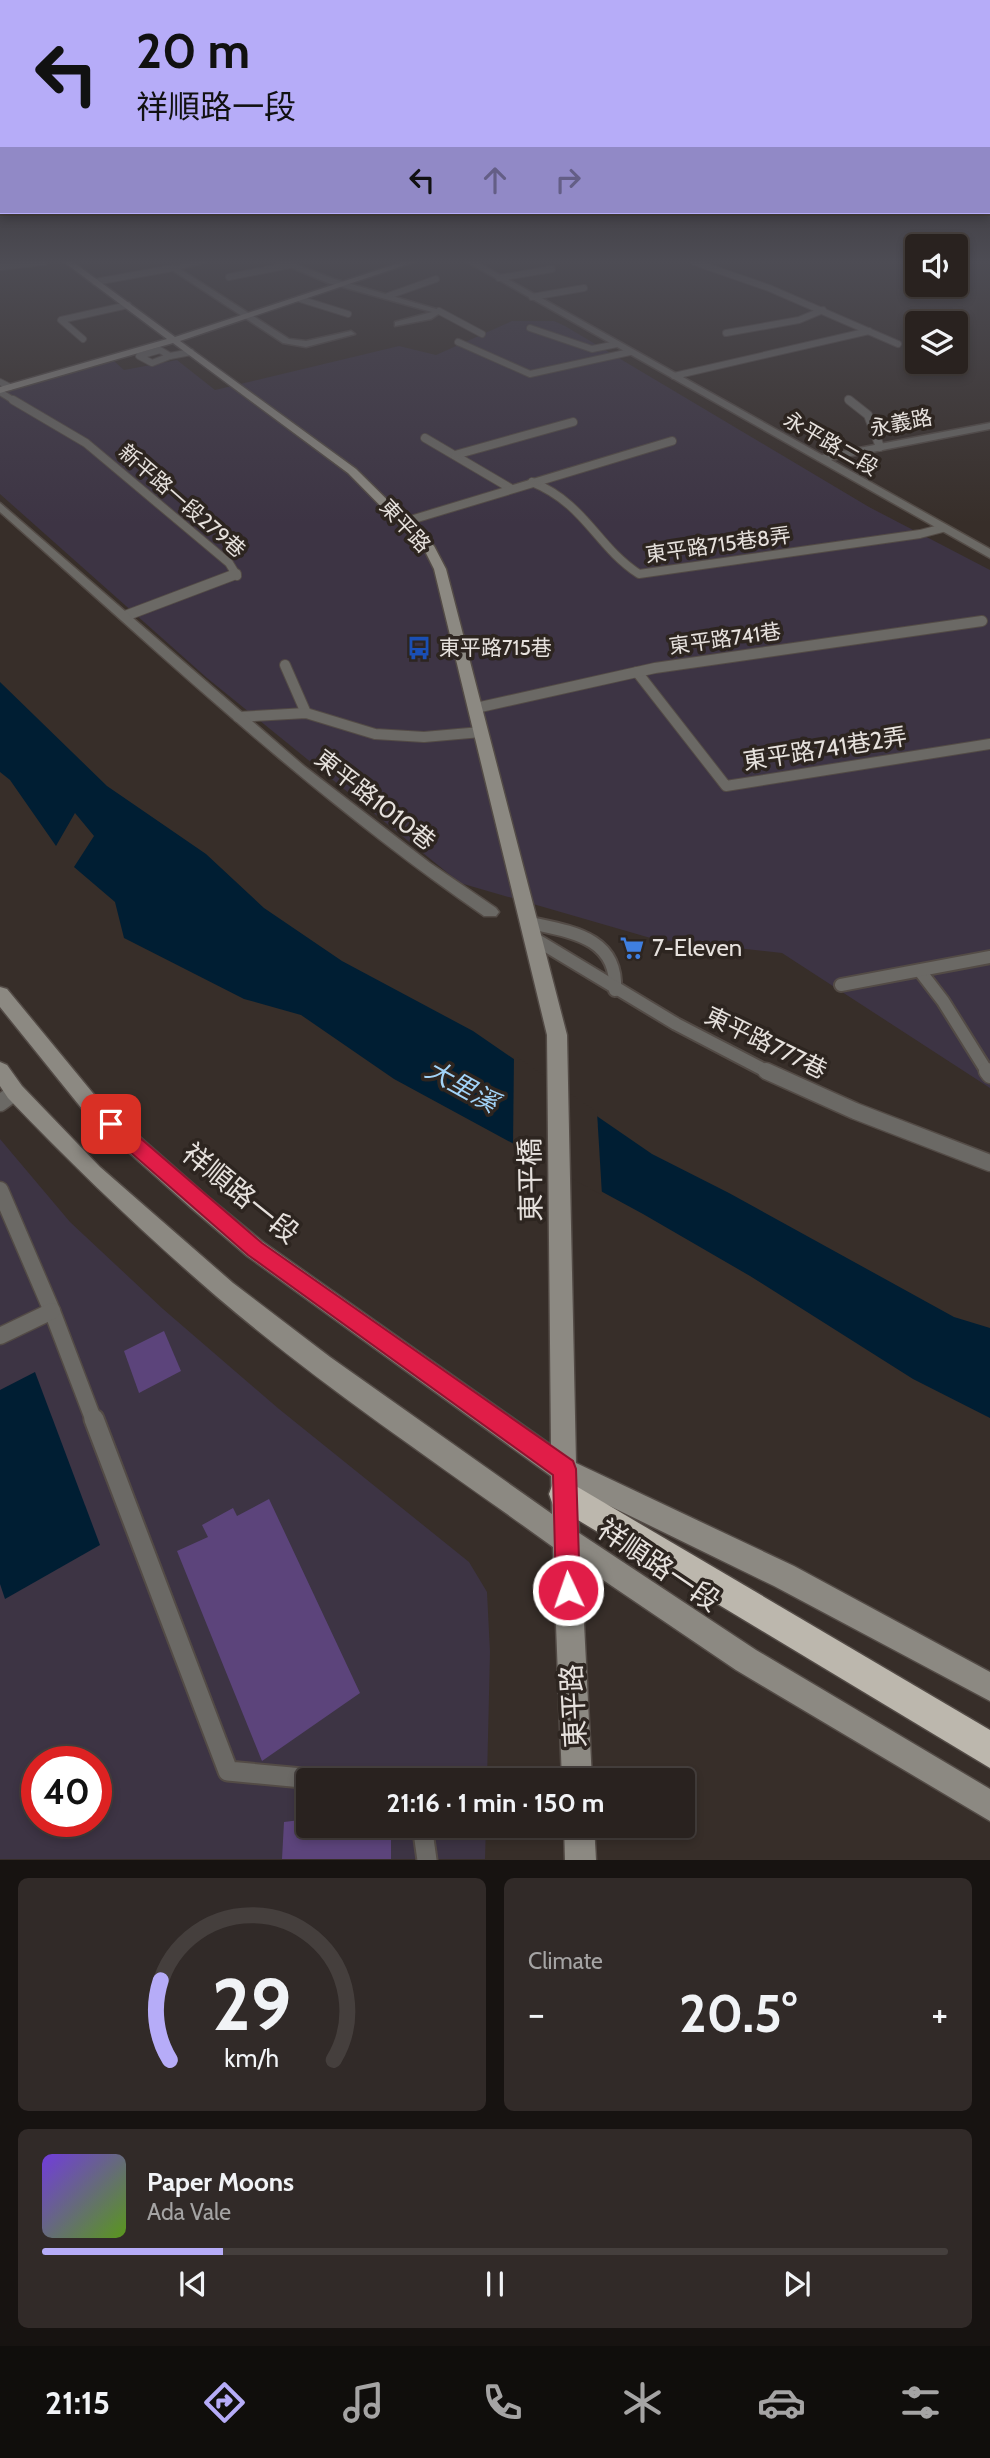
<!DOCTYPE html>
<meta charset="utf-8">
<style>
body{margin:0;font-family:Cabin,"Noto Sans TC",sans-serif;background:#312a28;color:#f1f3f6;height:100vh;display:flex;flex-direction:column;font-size:26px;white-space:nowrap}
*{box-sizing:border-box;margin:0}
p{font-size:23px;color:#a5a4a4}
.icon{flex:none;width:38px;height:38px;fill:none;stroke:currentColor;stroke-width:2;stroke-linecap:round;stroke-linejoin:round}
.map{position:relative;height:1860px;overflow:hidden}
.side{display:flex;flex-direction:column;gap:18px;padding:18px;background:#171311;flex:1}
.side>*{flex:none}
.top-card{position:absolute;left:0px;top:0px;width:990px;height:214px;box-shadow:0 4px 10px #0003,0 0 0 2px #453f3d;background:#b6acf8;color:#111;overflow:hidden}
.fabs{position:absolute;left:905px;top:234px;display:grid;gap:14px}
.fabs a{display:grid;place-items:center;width:63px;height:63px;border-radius:7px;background:#29221f;box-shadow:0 4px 10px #0003,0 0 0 2px #453f3d;font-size:35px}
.speed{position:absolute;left:21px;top:1746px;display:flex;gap:14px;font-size:35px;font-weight:700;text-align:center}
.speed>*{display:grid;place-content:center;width:91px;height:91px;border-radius:50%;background:#29221f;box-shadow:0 4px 10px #0003,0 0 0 2px #453f3d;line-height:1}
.speed .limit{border:10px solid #d22;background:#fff;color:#111}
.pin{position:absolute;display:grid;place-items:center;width:60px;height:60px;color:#fff;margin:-30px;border-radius:14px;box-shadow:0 4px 10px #0006}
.me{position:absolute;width:77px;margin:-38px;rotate:357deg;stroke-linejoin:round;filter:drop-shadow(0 0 5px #0008)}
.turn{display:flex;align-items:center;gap:24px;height:147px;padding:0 21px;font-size:32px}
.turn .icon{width:91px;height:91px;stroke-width:2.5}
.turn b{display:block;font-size:49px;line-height:60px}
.lanes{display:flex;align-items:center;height:66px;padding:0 21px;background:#0003;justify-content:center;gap:35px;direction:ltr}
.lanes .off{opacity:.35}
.big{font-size:52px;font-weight:700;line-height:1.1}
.side .tile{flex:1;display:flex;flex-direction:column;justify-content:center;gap:10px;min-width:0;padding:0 24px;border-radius:10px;background:#312a28}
.side .dial{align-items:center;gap:0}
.dial svg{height:182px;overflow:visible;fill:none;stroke:#453f3d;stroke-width:7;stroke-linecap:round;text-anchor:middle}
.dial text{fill:#f1f3f6;stroke:none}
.song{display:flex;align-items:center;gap:21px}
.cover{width:84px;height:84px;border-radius:10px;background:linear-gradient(135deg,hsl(260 70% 55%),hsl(90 70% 35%))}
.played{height:7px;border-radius:4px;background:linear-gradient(90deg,#b6acf8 20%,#453f3d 20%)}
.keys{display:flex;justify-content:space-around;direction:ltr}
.heat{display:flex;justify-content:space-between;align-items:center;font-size:38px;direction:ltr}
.side .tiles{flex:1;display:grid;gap:18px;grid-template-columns:1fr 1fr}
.tile:last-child{grid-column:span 2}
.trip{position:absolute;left:296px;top:1768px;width:399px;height:70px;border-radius:7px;background:#29221f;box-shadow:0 4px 10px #0003,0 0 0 2px #453f3d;font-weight:700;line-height:70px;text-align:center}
.tab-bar{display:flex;height:112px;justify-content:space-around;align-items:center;background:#100e0c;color:#a5a4a4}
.tab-bar .icon{width:49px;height:49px}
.tab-bar .on{color:#b6acf8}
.tab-bar b{font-size:32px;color:#f1f3f6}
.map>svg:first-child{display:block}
.industrial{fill:#3d3444;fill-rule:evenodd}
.water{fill:#001e33}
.pier{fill:#372e29}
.building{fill:#5c447b}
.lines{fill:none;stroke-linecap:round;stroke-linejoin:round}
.lane-far5-casing{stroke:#534b46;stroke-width:8}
.lane-far4-casing{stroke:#534b46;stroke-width:10}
.lane-far3-casing{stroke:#534b46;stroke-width:12}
.lane-far2-casing{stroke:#534b46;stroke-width:16}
.lane-far1-casing{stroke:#534b46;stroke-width:19}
.lane-casing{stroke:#534b46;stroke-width:23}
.street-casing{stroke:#534b46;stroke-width:3}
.secondary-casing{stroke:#534b46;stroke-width:3}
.highway-casing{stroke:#534b46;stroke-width:3}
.lane-far5{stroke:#6b6965;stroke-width:6}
.lane-far4{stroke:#6b6965;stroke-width:8}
.lane-far3{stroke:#6b6965;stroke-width:10}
.lane-far2{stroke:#6b6965;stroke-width:12}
.lane-far1{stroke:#6b6965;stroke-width:16}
.lane{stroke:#6b6965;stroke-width:19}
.street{fill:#6b6965;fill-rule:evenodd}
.secondary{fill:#8c8982;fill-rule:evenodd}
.highway{fill:#bcb7ad;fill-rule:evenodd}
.route{fill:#e11d48;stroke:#92132f;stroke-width:2}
.labels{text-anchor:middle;stroke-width:7;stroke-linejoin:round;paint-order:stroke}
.far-street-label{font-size:21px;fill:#e6e1dd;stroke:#2d2520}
.far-poi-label{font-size:21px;fill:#e6e1dd;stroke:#2d2520;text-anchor:start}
.street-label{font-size:24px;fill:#e6e1dd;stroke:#2d2520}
.poi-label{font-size:24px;fill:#e6e1dd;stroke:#2d2520;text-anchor:start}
.water-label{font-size:26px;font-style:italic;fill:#a2d3f8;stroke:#2d2520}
.near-street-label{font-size:28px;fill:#e6e1dd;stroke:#2d2520}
</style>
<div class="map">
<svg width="990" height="1860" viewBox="0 0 990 1860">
<rect width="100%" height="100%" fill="#372e29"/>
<!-- industrial -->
<g class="industrial">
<polygon points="512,321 554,321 565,326 869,507 990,570 990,1088 782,953 654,939 460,883 207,678 0,494 0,394 114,361 124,370 177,360 215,390 399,346 436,355"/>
<path d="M0,1139L70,1222L163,1309L279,1409L469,1562L487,1592L490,1652L487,1780H308V1825H486L485,1859H0ZM37,1762H96V1822H37Z"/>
</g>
<!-- water -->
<g class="water">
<polygon points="0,682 107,786 206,854 264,908 342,961 473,1031 652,1154 729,1193 954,1317 990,1328 990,1418 913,1379 750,1276 643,1214 394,1079 301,1015 244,999 124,938 115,902 74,867 94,836 75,813 56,846 10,780 0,772"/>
<polygon points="35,1372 100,1545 5,1599 0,1584 0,1390"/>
</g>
<!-- pier -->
<polygon class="pier" points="514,1055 597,1112 602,1195 513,1147"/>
<!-- building -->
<g class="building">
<polygon points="164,1331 181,1371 139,1393 124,1351"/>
<polygon points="269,1499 360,1693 262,1761 177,1551 208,1537 202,1525 233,1508 237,1516"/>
<polygon points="308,1819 308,1825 391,1825 391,1859 282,1859 284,1822"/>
</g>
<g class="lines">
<!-- lane-far5 casing -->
<g class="lane-far5-casing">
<g id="lane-far5">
<polyline points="694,262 769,288 898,344"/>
<polyline points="0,267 44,262"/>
<polyline points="229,277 290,265"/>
<polyline points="499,278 552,269"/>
<polyline points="95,282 173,268"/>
<polyline points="388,296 436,279"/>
<polyline points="532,297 584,288"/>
<polyline points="300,299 348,314"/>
<polyline points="439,311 482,334"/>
<polyline points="530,328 592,349 617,344"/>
<polyline points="726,333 799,320 823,310"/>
<polyline points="83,339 61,320 128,305"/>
<polyline points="458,342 530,374 630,352"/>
<polygon points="160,350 170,356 152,363 139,356"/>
<polyline points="170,356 191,352"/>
<polyline points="674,376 869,331"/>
<polyline points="0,382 10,387"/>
<polyline points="0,392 16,402"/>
<polyline points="848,399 851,402"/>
</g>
</g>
<!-- lane-far4 casing -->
<g class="lane-far4-casing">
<g id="lane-far4">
<polyline points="13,400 86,443 229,563 237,576"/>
<polyline points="849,400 868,415 880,447"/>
<polyline points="425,438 510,488"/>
<polyline points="455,455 573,422"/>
<path d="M532,482C586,504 596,546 639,574L920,534L943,528"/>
<polyline points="404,522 672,441"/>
</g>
</g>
<!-- lane-far3 casing -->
<g class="lane-far3-casing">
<g id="lane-far3">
<polyline points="125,616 236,574"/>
<polyline points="285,665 306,713"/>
<polyline points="637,672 726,786 990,744"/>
<polyline points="476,708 655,668 982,621"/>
<polyline points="238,717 306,713 375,734 424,737 481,732"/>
</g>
</g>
<!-- lane-far2 casing -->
<g class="lane-far2-casing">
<g id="lane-far2">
<path d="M531,923C572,932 618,938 615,990"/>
<polyline points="535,939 676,1024 770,1073"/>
<polyline points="920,971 943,1001 988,1073"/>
<polyline points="841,985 990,957"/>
</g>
</g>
<!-- lane-far1 casing -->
<g class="lane-far1-casing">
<g id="lane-far1">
<polyline points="766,1071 855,1111 990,1163"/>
<polyline points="987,1071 990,1075"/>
<polyline points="0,1103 15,1092"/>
<polyline points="0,1190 52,1311 94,1421"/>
<polyline points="0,1336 52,1311"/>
</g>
</g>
<!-- lane casing -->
<g class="lane-casing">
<g id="lane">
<polyline points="94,1419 228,1771 324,1780"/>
<polyline points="422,1825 427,1860"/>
</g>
</g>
<!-- street casing -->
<g class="street-casing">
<g id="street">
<polygon points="190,262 206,262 180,269 289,339 306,341 351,331 355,334 306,347 283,343 169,268"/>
<polygon points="278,262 290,262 334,279 443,311 431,319 395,326 395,322 432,312 328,283"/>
<polygon points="467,262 477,262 822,455 990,423 990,429 831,460 990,549 990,558"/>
<path d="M0,503L304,766L430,863L496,908L499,912L496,916H484C310,796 158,652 0,512Z"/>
</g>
</g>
<!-- secondary casing -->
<g class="secondary-casing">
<g id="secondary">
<path d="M64,262H73L175,337L402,262H414L180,341L356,469L434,546L446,569L567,1035L576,1463L794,1566L990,1672V1701L774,1586L577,1490L579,1533L756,1650L990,1789V1821L736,1670L581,1565L592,1780H562L553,1547C440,1465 322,1387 216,1296C143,1233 74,1167 8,1098L0,1086V1062L7,1065L22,1086L100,1167L233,1283L330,1357L552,1514L551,1476L247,1256L191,1208L87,1115L0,1007V987L7,989L101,1103L207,1196L263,1242L551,1445L547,1035L434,569L425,551L348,473L173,343L0,393V387L167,339Z"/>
<polygon points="564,1825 594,1825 596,1860 565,1860"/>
</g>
</g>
<!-- highway casing -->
<g class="highway-casing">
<polygon id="highway" points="564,1479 990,1730 990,1768 553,1505 549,1494 553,1483"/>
</g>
<!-- lane-far5 -->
<use href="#lane-far5" class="lane-far5"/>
<!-- lane-far4 -->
<use href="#lane-far4" class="lane-far4"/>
<!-- lane-far3 -->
<use href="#lane-far3" class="lane-far3"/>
<!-- lane-far2 -->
<use href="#lane-far2" class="lane-far2"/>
<!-- lane-far1 -->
<use href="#lane-far1" class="lane-far1"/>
<!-- lane -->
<use href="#lane" class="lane"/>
<!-- street -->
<use href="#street" class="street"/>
<!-- secondary -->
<use href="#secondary" class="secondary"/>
<!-- highway -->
<use href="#highway" class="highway"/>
</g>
<!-- sky -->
<linearGradient id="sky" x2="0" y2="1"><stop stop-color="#1e1917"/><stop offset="0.5" stop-color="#4d4c54"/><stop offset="1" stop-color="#4d4c54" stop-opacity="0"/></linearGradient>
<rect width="990" height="523" fill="url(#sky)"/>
<!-- route -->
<polygon class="route" points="111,1117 118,1119 262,1243 573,1461 576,1469 580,1590 577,1599 568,1603 559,1599 556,1590 553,1475 248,1255 105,1130 102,1124 105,1119"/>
<!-- icons -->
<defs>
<g id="bus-bare" transform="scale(1.89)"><path d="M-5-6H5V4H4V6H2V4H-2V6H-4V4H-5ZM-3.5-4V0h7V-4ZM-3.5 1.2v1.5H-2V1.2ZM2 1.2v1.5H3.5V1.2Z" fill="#1a4fb4" stroke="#2d2520" stroke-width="2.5" paint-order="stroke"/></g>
<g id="supermarket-bare" transform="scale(1.89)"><path d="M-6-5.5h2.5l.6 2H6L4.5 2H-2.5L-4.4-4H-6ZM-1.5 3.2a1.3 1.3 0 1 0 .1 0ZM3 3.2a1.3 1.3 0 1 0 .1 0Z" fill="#3f7fe0" stroke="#2d2520" stroke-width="2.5" paint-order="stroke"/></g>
</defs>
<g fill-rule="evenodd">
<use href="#bus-bare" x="419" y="648"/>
<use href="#supermarket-bare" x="632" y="948"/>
</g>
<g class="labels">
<!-- far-street labels -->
<g class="far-street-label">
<text transform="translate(901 423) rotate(-11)" y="7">永義路</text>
<text transform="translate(831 444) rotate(30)" y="7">永平路二段</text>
<text transform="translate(182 501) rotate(41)" y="7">新平路一段279巷</text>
<text transform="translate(405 526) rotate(47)" y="7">東平路</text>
<text transform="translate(718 545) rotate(-8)" y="7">東平路715巷8弄</text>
<text transform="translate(725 639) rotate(-8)" y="7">東平路741巷</text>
</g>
<!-- far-poi labels -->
<g class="far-poi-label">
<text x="439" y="655">東平路715巷</text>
</g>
<!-- street labels -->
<g class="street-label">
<text transform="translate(825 749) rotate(-9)" y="8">東平路741巷2弄</text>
<text transform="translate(375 800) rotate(38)" y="8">東平路1010巷</text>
<text transform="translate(766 1043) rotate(26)" y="8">東平路777巷</text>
</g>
<!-- poi labels -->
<g class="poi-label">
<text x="652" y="956">7-Eleven</text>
</g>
<!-- water labels -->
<g class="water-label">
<text transform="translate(462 1086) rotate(29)" y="9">大里溪</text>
</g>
<!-- near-street labels -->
<g class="near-street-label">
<text transform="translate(530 1180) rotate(-91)" y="10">東平橋</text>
<text transform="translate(241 1193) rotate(39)" y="10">祥順路一段</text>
<text transform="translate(659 1565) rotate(34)" y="10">祥順路一段</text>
<text transform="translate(573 1706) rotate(-93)" y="10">東平路</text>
</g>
</g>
</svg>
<div class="fabs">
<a><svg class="icon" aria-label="sound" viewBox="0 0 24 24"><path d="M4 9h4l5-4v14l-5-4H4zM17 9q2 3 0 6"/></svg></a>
<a><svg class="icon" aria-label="layers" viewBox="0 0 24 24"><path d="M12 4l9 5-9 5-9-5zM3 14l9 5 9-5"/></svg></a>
</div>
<div class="speed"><div class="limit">40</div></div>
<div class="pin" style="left:111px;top:1124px;background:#d93025"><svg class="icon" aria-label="arrive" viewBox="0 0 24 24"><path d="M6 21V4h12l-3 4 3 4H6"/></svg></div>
<svg class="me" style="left:568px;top:1590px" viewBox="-20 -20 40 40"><circle r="17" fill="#e11d48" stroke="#fff" stroke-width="3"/><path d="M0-11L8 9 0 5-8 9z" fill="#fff"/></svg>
<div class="trip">21:16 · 1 min · 150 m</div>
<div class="top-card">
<div class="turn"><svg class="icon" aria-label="left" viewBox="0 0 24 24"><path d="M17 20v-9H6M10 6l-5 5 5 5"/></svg><div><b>20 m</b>祥順路一段</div></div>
<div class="lanes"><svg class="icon" aria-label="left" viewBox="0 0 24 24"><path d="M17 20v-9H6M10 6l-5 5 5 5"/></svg><svg class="icon off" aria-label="ahead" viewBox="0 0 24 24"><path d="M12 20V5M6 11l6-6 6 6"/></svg><svg class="icon off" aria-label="right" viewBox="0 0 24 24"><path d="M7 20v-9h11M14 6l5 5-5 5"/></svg></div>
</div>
</div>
<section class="side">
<div class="tiles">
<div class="tile dial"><svg viewBox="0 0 100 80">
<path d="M14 69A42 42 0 1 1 86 69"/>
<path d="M14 69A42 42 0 0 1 10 34" stroke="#b6acf8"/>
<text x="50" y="56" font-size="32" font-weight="700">29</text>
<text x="50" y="72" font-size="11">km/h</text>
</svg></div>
<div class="tile"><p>Climate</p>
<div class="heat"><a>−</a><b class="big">20.5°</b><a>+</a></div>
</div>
<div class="tile">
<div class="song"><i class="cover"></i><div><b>Paper Moons</b><p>Ada Vale</p></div></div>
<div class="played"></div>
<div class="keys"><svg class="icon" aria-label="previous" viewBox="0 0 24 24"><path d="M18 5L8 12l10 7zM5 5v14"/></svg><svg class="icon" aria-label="pause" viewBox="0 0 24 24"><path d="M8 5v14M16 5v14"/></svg><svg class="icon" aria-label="next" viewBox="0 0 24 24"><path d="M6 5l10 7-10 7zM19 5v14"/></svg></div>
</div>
</div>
</section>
<nav class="tab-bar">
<b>21:15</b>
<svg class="icon on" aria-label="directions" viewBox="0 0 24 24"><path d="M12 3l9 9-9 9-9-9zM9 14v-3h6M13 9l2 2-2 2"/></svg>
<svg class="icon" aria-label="music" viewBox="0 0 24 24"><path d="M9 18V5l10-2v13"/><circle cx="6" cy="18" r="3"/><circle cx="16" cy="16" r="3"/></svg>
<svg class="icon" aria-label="phone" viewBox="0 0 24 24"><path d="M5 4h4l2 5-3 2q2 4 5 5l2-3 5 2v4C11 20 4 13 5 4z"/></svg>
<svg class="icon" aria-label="climate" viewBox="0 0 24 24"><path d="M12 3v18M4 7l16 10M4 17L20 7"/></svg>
<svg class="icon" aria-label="car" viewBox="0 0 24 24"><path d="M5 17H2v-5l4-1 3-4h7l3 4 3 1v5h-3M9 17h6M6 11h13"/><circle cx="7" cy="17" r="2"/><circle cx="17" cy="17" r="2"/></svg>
<svg class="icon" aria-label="filters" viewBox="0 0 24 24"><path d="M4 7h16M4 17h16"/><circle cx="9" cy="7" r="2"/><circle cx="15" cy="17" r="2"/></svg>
</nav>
